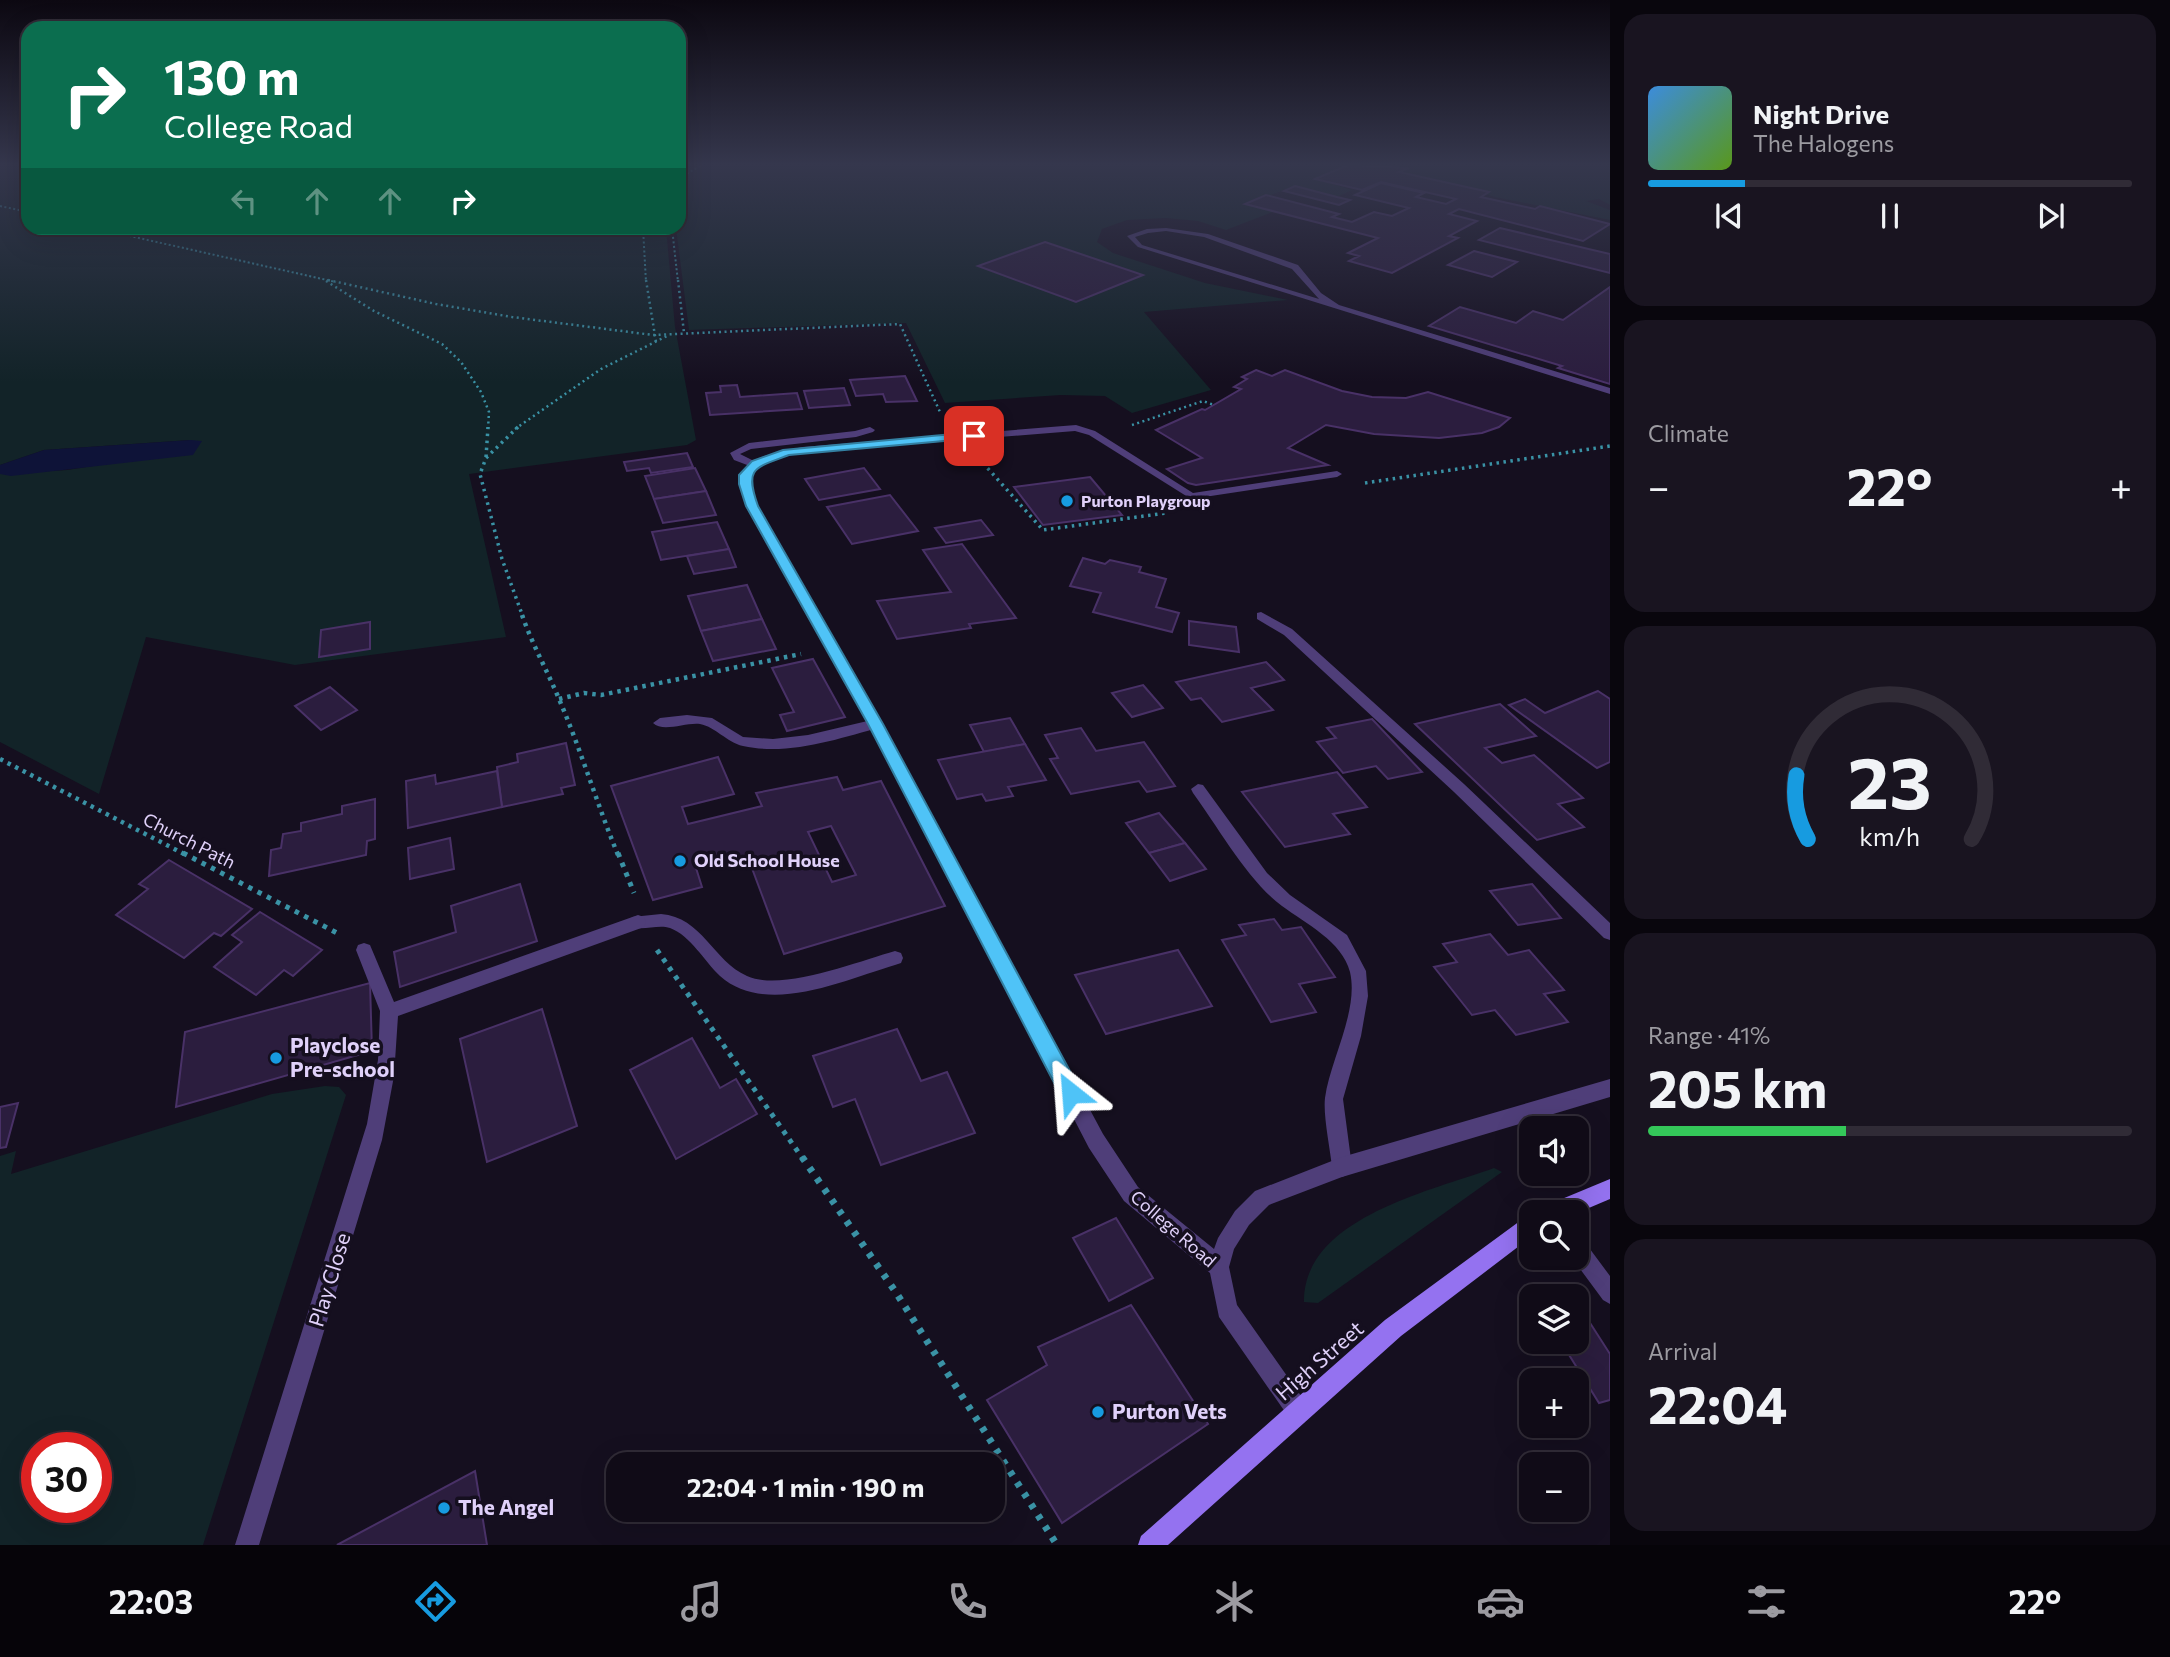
<!DOCTYPE html>
<meta charset="utf-8">
<style>
body{margin:0;font-family:Commissioner,sans-serif;background:#191420;color:#f1f3f6;height:100vh;display:flex;flex-direction:column;font-size:26px;white-space:nowrap}
*{box-sizing:border-box;margin:0}
p{font-size:23px;color:#9c9ba1}
.icon{flex:none;width:38px;height:38px;fill:none;stroke:currentColor;stroke-width:2;stroke-linecap:round;stroke-linejoin:round}
.map{position:relative;flex:1;overflow:hidden}
.details{display:flex;flex-direction:column;gap:14px;padding:14px;background:#09060d;width:560px}
.details>*{flex:none}
.hud{position:absolute;left:21px;top:21px;width:665px;height:214px;border-radius:21px;box-shadow:0 7px 28px #0002,0 0 0 2px #302b36;background:#0b6e4f;color:#fff;overflow:hidden}
.fabs{position:absolute;left:1519px;top:1116px;display:grid;gap:14px}
.fabs a{display:grid;place-items:center;width:70px;height:70px;border-radius:14px;background:#100b17;box-shadow:0 7px 28px #0002,0 0 0 2px #302b36;font-size:35px}
.speed{position:absolute;left:21px;top:1432px;display:flex;gap:14px;font-size:35px;font-weight:700;text-align:center}
.speed>*{display:grid;place-content:center;width:91px;height:91px;border-radius:50%;background:#100b17;box-shadow:0 7px 28px #0002,0 0 0 2px #302b36;line-height:1}
.speed .limit{border:10px solid #d22;background:#fff;color:#111}
.pin{position:absolute;display:grid;place-items:center;width:60px;height:60px;color:#fff;margin:-30px;border-radius:14px;box-shadow:0 4px 10px #0006}
.me{position:absolute;width:77px;margin:-38px;rotate:332deg;stroke-linejoin:round;filter:drop-shadow(0 0 5px #0008)}
.turn{display:flex;align-items:center;gap:24px;height:147px;padding:0 28px;font-size:32px}
.turn .icon{width:91px;height:91px;stroke-width:2.5}
.turn b{display:block;font-size:49px;line-height:60px}
.lanes{display:flex;align-items:center;height:66px;padding:0 28px;background:#0003;justify-content:center;gap:35px;direction:ltr}
.lanes .off{opacity:.35}
.big{font-size:52px;font-weight:700;line-height:1.1}
.details .widget{flex:1;display:flex;flex-direction:column;justify-content:center;gap:10px;min-width:0;padding:0 24px;border-radius:21px;background:#191420}
.details .dial{align-items:center;gap:0}
.dial svg{height:182px;overflow:visible;fill:none;stroke:#302b36;stroke-width:7;stroke-linecap:round;text-anchor:middle}
.dial text{fill:#f1f3f6;stroke:none}
.song{display:flex;align-items:center;gap:21px}
.cover{width:84px;height:84px;border-radius:10px;background:linear-gradient(135deg,hsl(210 70% 55%),hsl(90 70% 35%))}
.played{height:7px;border-radius:4px;background:linear-gradient(90deg,#179be0 20%,#302b36 20%)}
.keys{display:flex;justify-content:space-around;direction:ltr}
.heat{display:flex;justify-content:space-between;align-items:center;font-size:38px;direction:ltr}
.charge{height:10px;border-radius:5px;background:linear-gradient(90deg,#34c759 41%,#302b36 0)}
.trip{position:absolute;left:606px;top:1452px;width:399px;height:70px;border-radius:21px;background:#100b17;box-shadow:0 7px 28px #0002,0 0 0 2px #302b36;font-weight:700;line-height:70px;text-align:center}
.menu{display:flex;height:112px;justify-content:space-around;align-items:center;background:#060409;color:#9c9ba1}
.menu .icon{width:49px;height:49px}
.menu .selected{color:#179be0}
.menu b{font-size:32px;color:#f1f3f6}
main{display:flex;flex:1;min-height:0}
.map>svg:first-child{display:block}
.green{fill:#122328;fill-rule:evenodd}
.water{fill:#0e1338}
.building{fill:#2b1d3e;stroke:#493167;stroke-width:2;fill-rule:evenodd}
.lines{fill:none;stroke-linecap:round;stroke-linejoin:round}
.path-far5{stroke:#3a92a5;stroke-width:2;stroke-dasharray:2 2.5;stroke-linecap:butt}
.path-far4{stroke:#3a92a5;stroke-width:2.5;stroke-dasharray:2 3.5;stroke-linecap:butt}
.path-far3{stroke:#3a92a5;stroke-width:3.5;stroke-dasharray:2.5 4.5;stroke-linecap:butt}
.path-far2{stroke:#3a92a5;stroke-width:4.5;stroke-dasharray:3.5 5;stroke-linecap:butt}
.path-far1{stroke:#3a92a5;stroke-width:5;stroke-dasharray:4.5 6;stroke-linecap:butt}
.path{stroke:#3a92a5;stroke-width:7;stroke-dasharray:5 8;stroke-linecap:butt}
.lane{fill:#4f3e79;fill-rule:evenodd}
.street{fill:#4f3e79;fill-rule:evenodd}
.secondary{fill:#9472f0;fill-rule:evenodd}
.route{fill:#4fc3f7;stroke:#337fa1;stroke-width:2}
.poi-dot{fill:#179be0;stroke:#150f1f;stroke-width:2.5}
.labels{text-anchor:middle;stroke-width:7;stroke-linejoin:round;paint-order:stroke}
.far-poi-label{font-size:16px;font-weight:bold;fill:#e0d1fa;stroke:#150f1f;text-anchor:start}
.street-label{font-size:18px;fill:#e0d1fa;stroke:#150f1f}
.poi-label{font-size:18px;font-weight:bold;fill:#e0d1fa;stroke:#150f1f;text-anchor:start}
.near-poi-label{font-size:21px;font-weight:bold;fill:#e0d1fa;stroke:#150f1f;text-anchor:start}
.near-street-label{font-size:21px;fill:#e0d1fa;stroke:#150f1f}
</style>
<main>
<div class="map">
<svg width="1610" height="1545" viewBox="0 0 1610 1545">
<rect width="100%" height="100%" fill="#150f1f"/>
<!-- green -->
<g class="green">
<polygon points="0,165 28,165 28,228 666,228 675,327 696,440 687,445 469,474 506,637 295,665 146,637 99,794 0,742 0,474 67,470 124,461 191,440 44,450 0,465"/>
<polygon points="679,165 1348,165 1316,179 1352,190 1337,197 1295,186 1246,204 1275,211 1226,230 1198,221 1166,218 1127,220 1102,229 1097,242 1113,253 1205,283 1288,300 1144,312 1211,390 1132,413 1105,396 1061,395 945,403 906,323 689,330 676,228 679,228"/>
<polygon points="1398,165 1610,165 1610,205 1599,199 1586,201 1610,210 1610,220 1495,197 1485,194 1488,192 1399,172 1407,168"/>
<path d="M325,1086L339,1087L346,1095L203,1545H0V1156L16,1151L11,1174L272,1094ZM37,1447H96V1507H37Z"/>
<path d="M1494,1168L1502,1172L1318,1303L1304,1302C1303,1218 1431,1191 1494,1168Z"/>
</g>
<!-- water -->
<polygon class="water" points="191,440 202,441 193,455 11,476 0,474 0,465 44,450"/>
<!-- building -->
<g class="building">
<polygon points="1348,165 1409,168 1399,172 1489,192 1481,197 1535,209 1540,206 1610,224 1583,241 1459,209 1449,214 1477,221 1449,236 1458,238 1392,273 1349,261 1359,256 1348,253 1378,238 1245,204 1266,195 1339,214 1332,217 1352,222 1374,212 1392,216 1409,208 1355,195 1381,183 1424,193 1416,197 1446,204 1456,199 1381,182 1362,190 1315,179"/>
<polygon points="1295,186 1337,197 1350,200 1339,205 1284,191"/>
<polygon points="1500,228 1610,254 1610,273 1479,240"/>
<polygon points="1045,242 1143,275 1076,302 978,266"/>
<polygon points="1474,251 1517,262 1492,277 1448,265"/>
<polygon points="1610,287 1610,384 1558,368 1562,366 1429,326 1460,307 1516,323 1533,311 1563,320"/>
<polygon points="1256,370 1272,376 1285,370 1342,391 1372,397 1406,398 1428,392 1510,418 1499,427 1482,433 1439,438 1374,434 1326,425 1288,448 1328,465 1196,485 1188,483 1167,469 1202,458 1156,430 1202,409 1205,410 1241,389 1234,387 1247,379 1242,377"/>
<polygon points="905,376 917,401 886,402 883,394 856,396 850,380"/>
<polygon points="737,385 740,397 797,393 802,409 710,415 706,393 721,392 720,386"/>
<polygon points="844,388 850,405 809,408 804,391"/>
<polygon points="687,453 693,467 651,473 649,468 627,471 624,462"/>
<polygon points="695,468 706,491 654,499 645,476"/>
<polygon points="864,468 880,489 819,500 805,479"/>
<polygon points="1090,477 1122,515 1043,525 1014,487"/>
<polygon points="706,491 716,515 663,523 654,499"/>
<polygon points="890,495 918,531 852,544 827,507"/>
<polygon points="981,520 993,535 946,543 935,528"/>
<polygon points="717,522 729,549 661,560 652,532"/>
<polygon points="962,544 1016,618 969,624 971,628 897,639 877,601 951,592 923,550"/>
<polygon points="729,549 736,567 694,574 687,556"/>
<polygon points="1083,558 1105,564 1110,560 1141,567 1139,572 1166,579 1156,607 1179,613 1172,632 1093,612 1101,593 1070,586"/>
<polygon points="747,585 762,619 701,631 688,596"/>
<polygon points="762,619 776,649 713,661 701,631"/>
<polygon points="1189,621 1236,627 1239,652 1189,645"/>
<polygon points="370,622 370,649 319,657 321,630"/>
<polygon points="813,659 845,717 787,731 780,715 794,712 772,668"/>
<polygon points="1266,662 1284,680 1251,688 1273,710 1222,722 1201,698 1191,700 1176,682"/>
<polygon points="1143,685 1163,708 1132,717 1112,693"/>
<polygon points="330,687 357,710 321,730 295,706"/>
<polygon points="1598,691 1610,699 1610,762 1597,768 1509,705 1525,699 1545,713"/>
<polygon points="1500,704 1536,736 1485,748 1502,763 1534,755 1583,798 1558,804 1584,827 1537,840 1415,724"/>
<polygon points="1010,718 1025,744 984,752 970,725"/>
<polygon points="1372,719 1422,772 1388,779 1376,766 1343,773 1317,742 1336,738 1327,728"/>
<polygon points="1081,728 1096,751 1144,742 1175,786 1147,792 1139,781 1071,794 1050,759 1058,758 1045,735"/>
<polygon points="566,743 575,785 561,788 563,794 502,807 497,767 518,762 517,754"/>
<polygon points="1025,744 1046,780 1008,787 1013,796 986,801 982,794 957,799 938,760"/>
<path d="M718,757L734,794L682,807L688,824L762,806L756,793L837,777L843,790L881,781L945,906L784,954L747,855L696,868L702,887L653,900L611,786ZM831,826L856,875L832,882L808,832Z"/>
<polygon points="497,771 502,807 408,828 406,781 435,775 436,784"/>
<polygon points="1337,772 1367,807 1333,814 1350,834 1285,847 1242,792"/>
<polygon points="375,799 375,839 367,841 366,855 269,876 271,850 281,848 283,834 301,831 301,823 342,814 342,806"/>
<polygon points="1159,813 1185,843 1149,853 1126,823"/>
<polygon points="450,838 454,869 410,879 408,848"/>
<polygon points="1185,843 1206,869 1170,881 1149,853"/>
<polygon points="169,860 252,909 221,936 214,933 184,958 116,915 148,889 139,884"/>
<polygon points="520,884 537,941 400,987 394,952 456,932 451,906"/>
<polygon points="1532,884 1561,918 1518,925 1490,891"/>
<polygon points="260,912 322,950 293,976 284,970 256,995 214,967 242,942 232,935"/>
<polygon points="1274,919 1282,930 1301,927 1335,977 1299,984 1316,1012 1271,1022 1222,940 1246,935 1239,925"/>
<polygon points="1490,934 1508,955 1529,950 1564,990 1544,994 1568,1022 1516,1035 1495,1010 1472,1015 1434,967 1457,962 1443,944"/>
<polygon points="1178,950 1212,1006 1106,1034 1075,975"/>
<polygon points="370,983 372,1051 176,1107 185,1032"/>
<polygon points="542,1009 577,1126 487,1162 460,1039"/>
<polygon points="897,1029 921,1081 947,1072 975,1133 881,1165 855,1099 833,1107 813,1056"/>
<polygon points="692,1038 720,1088 736,1079 757,1114 676,1159 630,1070"/>
<polygon points="18,1103 6,1147 0,1148 0,1107"/>
<polygon points="1116,1218 1153,1278 1109,1301 1073,1238"/>
<polygon points="1131,1305 1208,1424 1062,1523 987,1400 1047,1365 1038,1347"/>
<polygon points="1583,1312 1610,1354 1610,1400 1599,1403 1561,1342 1577,1342 1577,1313"/>
<polygon points="475,1471 487,1545 337,1545"/>
</g>
<g class="lines">
<!-- path-far5 -->
<g class="path-far5">
<polyline points="679,178 702,165"/>
<polyline points="0,206 28,212"/>
<polyline points="94,228 336,282"/>
<polyline points="643,228 646,282"/>
<polyline points="672,228 678,282"/>
</g>
<!-- path-far4 -->
<g class="path-far4">
<polyline points="328,280 436,304 512,317 653,335 900,324 940,412"/>
<polyline points="646,280 656,342"/>
<polyline points="678,280 684,333"/>
<polyline points="326,281 374,311 442,344 461,362 481,392 489,412 488,429"/>
<polyline points="1132,425 1203,401 1214,405"/>
<polyline points="515,429 601,369 667,336"/>
</g>
<!-- path-far3 -->
<g class="path-far3">
<polyline points="518,427 486,458 480,474 502,559 523,617"/>
<polyline points="486,457 488,427"/>
<polyline points="983,463 1043,530 1166,513"/>
<polyline points="1365,483 1610,446"/>
</g>
<!-- path-far2 -->
<g class="path-far2">
<path d="M522,615C532,644 547,670 559,699C581,750 597,804 618,855"/>
<polyline points="559,699 584,693 601,695 801,654"/>
<polyline points="0,759 186,855"/>
</g>
<!-- path-far1 -->
<g class="path-far1">
<polyline points="183,853 339,934"/>
<polyline points="618,853 634,893"/>
<polyline points="657,950 803,1159"/>
</g>
<!-- path -->
<polyline class="path" points="802,1157 895,1291 1057,1545"/>
<!-- lane -->
<g class="lane">
<path d="M1166,228L1208,234L1298,265L1321,293L1339,305L1610,388V394L1138,247L1127,236L1147,229ZM1166,231L1204,237L1292,269L1319,299L1142,245L1135,237L1148,233Z"/>
<polygon points="1076,425 1095,431 1193,493 1337,471 1342,474 1337,477 1191,499 1089,435 1075,431 802,453 770,460 755,468 734,460 730,453 749,443 855,431 870,427 875,430 873,432 856,437 751,449 740,454 754,461 764,456 802,447"/>
<polygon points="1261,612 1292,629 1464,784 1610,923 1610,940 1604,938 1454,792 1284,635 1257,619 1257,613"/>
<path d="M687,715L712,718L743,737L773,739L808,735L876,719L883,724L881,727C838,739 788,756 743,746C726,742 716,727 700,724C686,722 663,733 653,723L660,718Z"/>
<path d="M1198,784L1203,785L1267,873L1290,895L1347,935L1366,971L1368,996L1361,1036L1343,1099L1352,1167L1349,1174L1342,1177L1335,1174L1332,1167C1330,1148 1323,1115 1325,1098C1330,1060 1359,1011 1350,972C1342,941 1306,924 1282,906C1248,881 1218,827 1193,793L1191,789Z"/>
<path d="M661,914C702,917 713,961 747,976C782,992 859,961 895,951L901,953L903,958L901,963L895,965C844,980 766,1017 720,976C704,961 691,936 670,928C658,924 644,931 632,927L630,922L632,917Z"/>
<polygon points="1577,1238 1584,1241 1610,1276 1610,1304 1603,1300 1572,1258 1577,1258"/>
</g>
<!-- street -->
<g class="street">
<path d="M752,463L760,465C748,479 750,490 757,506L883,724L1103,1134L1138,1187L1214,1249L1218,1238L1235,1211L1255,1191L1342,1157L1610,1079V1097L1342,1177L1269,1205L1249,1225L1234,1249L1229,1267L1237,1305L1306,1403L1309,1411L1306,1419L1298,1422L1290,1419L1219,1317L1210,1273L1124,1201L1089,1148L869,724L747,506C740,489 738,477 752,463Z"/>
<polygon points="638,915 644,917 646,922 644,927 398,1016 394,1076 382,1140 259,1545 235,1545 367,1124 378,1060 380,1011 356,950 358,945 364,943 370,945 394,1002"/>
</g>
<!-- secondary -->
<g class="secondary">
<polygon points="1610,1179 1610,1199 1577,1213 1542,1213 1545,1206"/>
<polygon points="1531,1215 1531,1237 1401,1336 1168,1545 1138,1545 1141,1536 1385,1320 1524,1218"/>
</g>
</g>
<!-- sky -->
<linearGradient id="sky" x2="0" y2="1"><stop stop-color="#0c0811"/><stop offset="0.43" stop-color="#35374d"/><stop offset="1" stop-color="#35374d" stop-opacity="0"/></linearGradient>
<rect width="1610" height="382" fill="url(#sky)"/>
<!-- route -->
<path class="route" d="M974,432L979,436L977,438L789,455C755,468 744,467 758,506L883,724L1078,1086L1081,1093L1078,1100L1071,1103L1063,1100L868,724L746,506L739,484V475L752,461L783,450Z"/>
<!-- markers -->
<g class="poi-dot">
<circle cx="1067" cy="501" r="7"/>
<circle cx="680" cy="861" r="7"/>
<circle cx="276" cy="1058" r="7"/>
<circle cx="1098" cy="1412" r="7"/>
<circle cx="444" cy="1508" r="7"/>
</g>
<g class="labels">
<!-- far-poi labels -->
<g class="far-poi-label">
<text x="1081" y="507">Purton Playgroup</text>
</g>
<!-- street labels -->
<g class="street-label">
<text transform="translate(189 841) rotate(27)" y="6">Church Path</text>
<text transform="translate(1173 1229) rotate(41)" y="6">College Road</text>
</g>
<!-- poi labels -->
<g class="poi-label">
<text x="694" y="867">Old School House</text>
</g>
<!-- near-poi labels -->
<g class="near-poi-label">
<text x="290" y="1053">Playclose<tspan x="290" dy="24">Pre-school</tspan></text>
<text x="1112" y="1419">Purton Vets</text>
<text x="458" y="1515">The Angel</text>
</g>
<!-- near-street labels -->
<g class="near-street-label">
<text transform="translate(330 1280) rotate(-73)" y="7">Play Close</text>
<text transform="translate(1320 1361) rotate(-41)" y="7">High Street</text>
</g>
</g>
</svg>
<div class="fabs">
<a><svg class="icon" aria-label="sound" viewBox="0 0 24 24"><path d="M4 9h4l5-4v14l-5-4H4zM17 9q2 3 0 6"/></svg></a>
<a><svg class="icon" aria-label="search" viewBox="0 0 24 24"><circle cx="10" cy="10" r="6"/><path d="M15 15l6 6"/></svg></a>
<a><svg class="icon" aria-label="layers" viewBox="0 0 24 24"><path d="M12 4l9 5-9 5-9-5zM3 14l9 5 9-5"/></svg></a>
<a>+</a>
<a>−</a>
</div>
<div class="speed"><div class="limit">30</div></div>
<div class="pin" style="left:974px;top:436px;background:#d93025"><svg class="icon" aria-label="arrive" viewBox="0 0 24 24"><path d="M6 21V4h12l-3 4 3 4H6"/></svg></div>
<svg class="me" style="left:1071px;top:1093px" viewBox="-20 -20 40 40"><path d="M0-17L14 15 0 8-14 15z" fill="#4fc3f7" stroke="#fff" stroke-width="4"/></svg>
<div class="trip">22:04 · 1 min · 190 m</div>
<div class="hud">
<div class="turn"><svg class="icon" aria-label="right" viewBox="0 0 24 24"><path d="M7 20v-9h11M14 6l5 5-5 5"/></svg><div><b>130 m</b>College Road</div></div>
<div class="lanes"><svg class="icon off" aria-label="left" viewBox="0 0 24 24"><path d="M17 20v-9H6M10 6l-5 5 5 5"/></svg><svg class="icon off" aria-label="ahead" viewBox="0 0 24 24"><path d="M12 20V5M6 11l6-6 6 6"/></svg><svg class="icon off" aria-label="ahead" viewBox="0 0 24 24"><path d="M12 20V5M6 11l6-6 6 6"/></svg><svg class="icon" aria-label="right" viewBox="0 0 24 24"><path d="M7 20v-9h11M14 6l5 5-5 5"/></svg></div>
</div>
</div>
<section class="details">
<div class="widget">
<div class="song"><i class="cover"></i><div><b>Night Drive</b><p>The Halogens</p></div></div>
<div class="played"></div>
<div class="keys"><svg class="icon" aria-label="previous" viewBox="0 0 24 24"><path d="M18 5L8 12l10 7zM5 5v14"/></svg><svg class="icon" aria-label="pause" viewBox="0 0 24 24"><path d="M8 5v14M16 5v14"/></svg><svg class="icon" aria-label="next" viewBox="0 0 24 24"><path d="M6 5l10 7-10 7zM19 5v14"/></svg></div>
</div>
<div class="widget"><p>Climate</p>
<div class="heat"><a>−</a><b class="big">22°</b><a>+</a></div>
</div>
<div class="widget dial"><svg viewBox="0 0 100 80">
<path d="M14 69A42 42 0 1 1 86 69"/>
<path d="M14 69A42 42 0 0 1 9 41" stroke="#179be0"/>
<text x="50" y="56" font-size="32" font-weight="700">23</text>
<text x="50" y="72" font-size="11">km/h</text>
</svg></div>
<div class="widget"><p>Range · 41%</p><b class="big">205 km</b><div class="charge"></div></div>
<div class="widget"><p>Arrival</p><b class="big">22:04</b></div>
</section>
</main>
<nav class="menu">
<b>22:03</b>
<svg class="icon selected" aria-label="directions" viewBox="0 0 24 24"><path d="M12 3l9 9-9 9-9-9zM9 14v-3h6M13 9l2 2-2 2"/></svg>
<svg class="icon" aria-label="music" viewBox="0 0 24 24"><path d="M9 18V5l10-2v13"/><circle cx="6" cy="18" r="3"/><circle cx="16" cy="16" r="3"/></svg>
<svg class="icon" aria-label="phone" viewBox="0 0 24 24"><path d="M5 4h4l2 5-3 2q2 4 5 5l2-3 5 2v4C11 20 4 13 5 4z"/></svg>
<svg class="icon" aria-label="climate" viewBox="0 0 24 24"><path d="M12 3v18M4 7l16 10M4 17L20 7"/></svg>
<svg class="icon" aria-label="car" viewBox="0 0 24 24"><path d="M5 17H2v-5l4-1 3-4h7l3 4 3 1v5h-3M9 17h6M6 11h13"/><circle cx="7" cy="17" r="2"/><circle cx="17" cy="17" r="2"/></svg>
<svg class="icon" aria-label="filters" viewBox="0 0 24 24"><path d="M4 7h16M4 17h16"/><circle cx="9" cy="7" r="2"/><circle cx="15" cy="17" r="2"/></svg>
<b>22°</b>
</nav>
